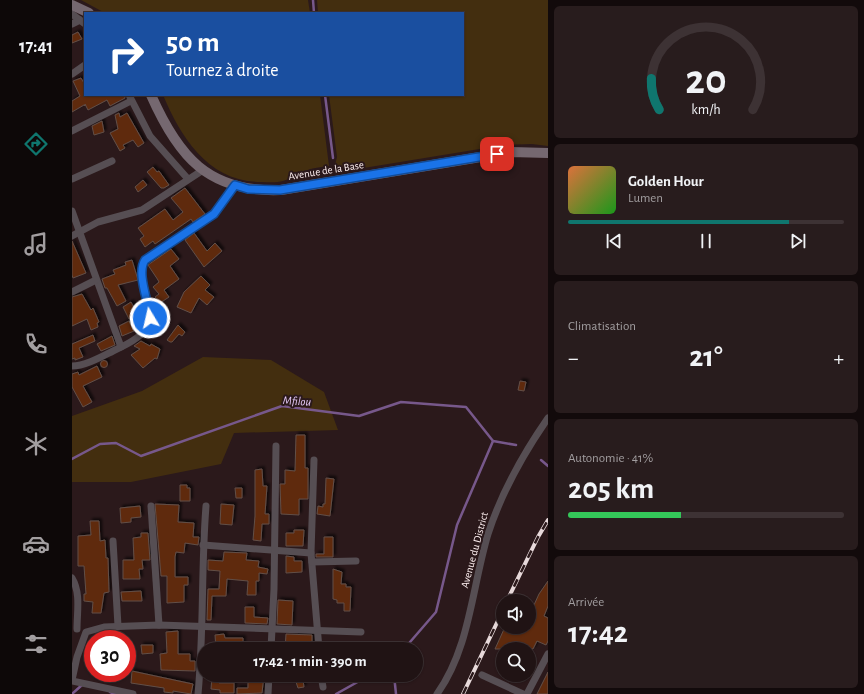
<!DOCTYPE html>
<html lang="fr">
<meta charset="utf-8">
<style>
body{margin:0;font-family:"Alegreya Sans",sans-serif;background:#281c1d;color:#f1f3f6;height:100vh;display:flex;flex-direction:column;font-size:15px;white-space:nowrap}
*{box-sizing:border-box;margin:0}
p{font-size:13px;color:#a29ea0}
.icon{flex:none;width:22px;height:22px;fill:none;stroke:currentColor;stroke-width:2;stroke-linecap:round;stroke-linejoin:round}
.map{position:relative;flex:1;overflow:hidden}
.details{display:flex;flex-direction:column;gap:6px;padding:6px;background:#120a0b;width:316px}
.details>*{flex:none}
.top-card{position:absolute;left:12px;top:12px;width:380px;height:84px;border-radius:0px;box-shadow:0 1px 3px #0004,0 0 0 1px #3d3234;background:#1a4fa0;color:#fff;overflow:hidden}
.fabs{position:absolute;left:424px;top:594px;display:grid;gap:8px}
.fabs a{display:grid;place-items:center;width:40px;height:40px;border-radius:50%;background:#201314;box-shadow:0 1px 3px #0004,0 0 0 1px #3d3234;font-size:20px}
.speed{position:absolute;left:12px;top:630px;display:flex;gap:8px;font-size:20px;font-weight:700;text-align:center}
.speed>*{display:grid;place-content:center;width:52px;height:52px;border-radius:50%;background:#201314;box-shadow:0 1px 3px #0004,0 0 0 1px #3d3234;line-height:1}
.speed .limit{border:6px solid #d22;background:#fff;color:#111}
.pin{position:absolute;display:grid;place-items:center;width:34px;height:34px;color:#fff;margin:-17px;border-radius:8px;box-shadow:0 2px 6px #0006}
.me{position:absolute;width:44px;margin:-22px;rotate:351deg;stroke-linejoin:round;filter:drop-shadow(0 0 3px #0008)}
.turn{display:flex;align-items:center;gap:14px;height:84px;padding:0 16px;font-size:18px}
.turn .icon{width:52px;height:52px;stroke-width:2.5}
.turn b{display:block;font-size:28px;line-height:34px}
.big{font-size:30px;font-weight:600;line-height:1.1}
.details .widget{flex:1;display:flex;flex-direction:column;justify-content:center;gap:6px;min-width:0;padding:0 14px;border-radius:6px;background:#281c1d}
.details .dial{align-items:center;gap:0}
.dial svg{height:104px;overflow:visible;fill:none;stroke:#3d3234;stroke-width:7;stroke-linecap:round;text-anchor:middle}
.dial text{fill:#f1f3f6;stroke:none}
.song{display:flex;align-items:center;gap:12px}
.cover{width:48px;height:48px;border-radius:6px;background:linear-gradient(135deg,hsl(20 70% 55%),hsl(120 70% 35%))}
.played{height:4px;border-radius:2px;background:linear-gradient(90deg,#0f766e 80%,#3d3234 80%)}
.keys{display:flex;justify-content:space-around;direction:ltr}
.heat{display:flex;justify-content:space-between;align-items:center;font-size:22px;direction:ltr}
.charge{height:6px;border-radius:3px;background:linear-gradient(90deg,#34c759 41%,#3d3234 0)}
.trip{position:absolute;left:125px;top:642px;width:226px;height:40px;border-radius:20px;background:#201314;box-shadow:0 1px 3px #0004,0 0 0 1px #3d3234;font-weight:600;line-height:40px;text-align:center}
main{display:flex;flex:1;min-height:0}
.menu{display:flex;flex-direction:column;width:72px;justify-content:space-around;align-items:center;background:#0d0808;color:#a29ea0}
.menu .icon{width:28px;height:28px}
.menu .selected{color:#0f766e}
.menu b{font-size:18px;color:#f1f3f6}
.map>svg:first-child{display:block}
.green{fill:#432e0f}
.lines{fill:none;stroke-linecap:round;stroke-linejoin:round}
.stream{stroke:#77588b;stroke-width:2.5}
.building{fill:#5f2910;stroke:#624f47;filter:url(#shadow)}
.street{stroke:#564e53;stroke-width:7}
.secondary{stroke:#756870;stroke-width:10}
.rail-casing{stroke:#e7d9da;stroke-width:4}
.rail{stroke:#2b191b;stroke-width:2.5;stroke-dasharray:8;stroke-linecap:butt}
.route-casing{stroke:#114b97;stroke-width:10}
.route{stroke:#1a73e8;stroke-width:7}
.labels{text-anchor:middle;stroke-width:4;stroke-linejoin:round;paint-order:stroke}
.street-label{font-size:11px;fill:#fff1f2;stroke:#2b191b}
.water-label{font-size:12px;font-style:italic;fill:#e9cdfc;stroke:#2b191b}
</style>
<main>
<nav class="menu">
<b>17:41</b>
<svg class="icon selected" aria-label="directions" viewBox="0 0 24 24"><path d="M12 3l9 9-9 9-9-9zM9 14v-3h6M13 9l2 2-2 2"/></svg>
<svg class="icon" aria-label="music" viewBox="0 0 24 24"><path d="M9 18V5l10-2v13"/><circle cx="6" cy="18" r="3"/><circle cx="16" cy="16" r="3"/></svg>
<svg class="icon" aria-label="phone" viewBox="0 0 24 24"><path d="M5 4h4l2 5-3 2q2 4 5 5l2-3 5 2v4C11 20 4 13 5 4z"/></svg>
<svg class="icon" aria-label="climate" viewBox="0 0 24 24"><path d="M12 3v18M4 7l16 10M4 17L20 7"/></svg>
<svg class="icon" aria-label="car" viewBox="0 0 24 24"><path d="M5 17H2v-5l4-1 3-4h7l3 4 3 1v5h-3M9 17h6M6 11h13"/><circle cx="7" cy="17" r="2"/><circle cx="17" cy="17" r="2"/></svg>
<svg class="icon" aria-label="filters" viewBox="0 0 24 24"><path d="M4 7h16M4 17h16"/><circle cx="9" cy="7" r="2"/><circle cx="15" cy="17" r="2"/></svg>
</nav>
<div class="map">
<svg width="476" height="694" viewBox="0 0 476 694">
<defs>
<filter id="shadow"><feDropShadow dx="2.5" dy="-2.5" stdDeviation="1" flood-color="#0009"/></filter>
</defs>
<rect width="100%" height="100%" fill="#2b191b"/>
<!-- green -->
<g class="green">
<polygon points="9,0 236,0 238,13 33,13"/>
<polygon points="245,0 476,0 476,146 460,144 432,145 261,173 265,157 257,95 391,95 391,13 246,13"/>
<path d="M91,95H248L257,166C249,167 240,168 233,171C225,173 219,179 211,181C204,183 196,182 189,182C137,182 109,138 91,95Z"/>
<polygon points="131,357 199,360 252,392 266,430 162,433 149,464 59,482 0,482 0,416 70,391"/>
</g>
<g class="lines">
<!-- stream -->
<g class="stream">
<polyline points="241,0 242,13"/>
<polyline points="253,95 261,158"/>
<polyline points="0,459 28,444 44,443 69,456 210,406 287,416 329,402 394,407 421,441 444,445"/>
<polyline points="469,460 476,466"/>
<polyline points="332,649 364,612 385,525 421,441"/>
<polyline points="322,675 324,694"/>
<polyline points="38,692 43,694"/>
<polyline points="0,694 10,685"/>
<polyline points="264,694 298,675"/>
</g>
</g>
<!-- building -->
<g class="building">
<polygon points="6,32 10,39 0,43 0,35"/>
<polygon points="9,78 13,85 13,95 52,95 53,98 38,106 35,100 16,110 13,104 13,106 12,105 0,112 0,101 8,96 1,81"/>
<polygon points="47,113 48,117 55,113 72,143 66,147 61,140 51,145 53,148 48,151 38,133 46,129 43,115"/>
<polygon points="30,121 32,132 22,135 20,126"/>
<polygon points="81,167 85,172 87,171 97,185 92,188 89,188 75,172"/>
<polygon points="71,180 75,185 66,192 63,187"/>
<polygon points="113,188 133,214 121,222 119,219 83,244 81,241 73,247 68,239 72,236 66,228 93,209 101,220 111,212 99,198"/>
<polygon points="122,233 135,251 143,243 150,251 132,267 113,240"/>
<polygon points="0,241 14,273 1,278 0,275"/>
<polygon points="99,249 107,259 98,266 107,279 92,290 97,297 88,303 83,297 87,294 81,287 87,282 86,280 76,265"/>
<polygon points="60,260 66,280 46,285 54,301 45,306 35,288 33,288 30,279 43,274 41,270 54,265 53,262"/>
<polygon points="129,276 138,285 133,290 142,297 135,305 127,298 119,313 105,307 112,292"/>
<polygon points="10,294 19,310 21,308 27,322 25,323 26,327 19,330 15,319 0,326 0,297"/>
<polygon points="59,302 66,315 57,319 51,307"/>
<polygon points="57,321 62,331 50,336 47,326"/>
<polygon points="106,325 113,332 110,336 107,334 100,342 98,342 95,340"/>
<polygon points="21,335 23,341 7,348 11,357 3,360 3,358 0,359 0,344"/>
<polygon points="40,336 43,345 29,351 25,344"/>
<polygon points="69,341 78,346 79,344 88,349 85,359 83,358 71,368 59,355 68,349 62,346"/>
<circle cx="32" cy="364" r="3.5"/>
<polygon points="25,366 30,377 11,386 20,402 11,407 0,387 0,374 6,372 7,375"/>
<polygon points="448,381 454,382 452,391 446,390"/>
<polygon points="224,435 233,435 233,468 236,468 236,499 227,499 227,515 209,514 208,484 213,484 213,470 223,471"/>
<polygon points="190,469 191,486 195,486 193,514 197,514 197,524 190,524 189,541 181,540 183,516 183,470"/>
<polygon points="254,478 262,479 258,516 245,514 246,506 251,507 251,504 253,504"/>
<polygon points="108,485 115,485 115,488 118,488 118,501 108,501"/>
<polygon points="163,488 170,488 170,498 164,498"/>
<polygon points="83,504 107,505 106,522 122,523 121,537 127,537 126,545 113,543 112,553 104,552 103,557 103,577 116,577 116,585 112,585 112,602 95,603 95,576 89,576"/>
<polygon points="149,504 162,505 160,525 148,524"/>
<polygon points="68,506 69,517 59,518 59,522 49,523 48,508"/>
<polygon points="18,521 27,521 28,541 33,540 34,558 36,558 37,592 32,593 29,613 20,613 21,602 12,601 12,594 14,594 12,566 6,566 6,536 19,535"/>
<polygon points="222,530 232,530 231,546 214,546 214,533 222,533"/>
<polygon points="69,533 76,533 78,560 70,560 71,569 67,569 68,579 51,579 51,560 62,560 61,538 69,537"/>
<polygon points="252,537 261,537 261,557 244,557 244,554 252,554"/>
<polygon points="152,552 175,553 174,560 187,561 186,567 196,569 195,574 187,573 187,581 184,581 184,595 175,595 176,581 155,579 154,596 140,596 139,620 135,620 136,589 147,589 148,571 136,570 136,560 151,561"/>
<polygon points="214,556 222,557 222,561 230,561 230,572 214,573"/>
<polygon points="261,569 270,572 269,584 274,584 274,587 279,587 278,611 272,611 272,603 265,603 265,600 261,599"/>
<polygon points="476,581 476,606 472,616 476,618 476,641 474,645 465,641 461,649 423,649 433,627 457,627 457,616 467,594"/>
<polygon points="69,591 70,601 50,601 49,592"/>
<polygon points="206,600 221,601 220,625 205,624"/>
<polygon points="173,607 182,607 182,617 196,618 195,624 173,623"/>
<polygon points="106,631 106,654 118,654 118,661 123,661 123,671 89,670 88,654 95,653 94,632"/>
<polygon points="152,634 153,638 171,638 171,649 144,649 143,635"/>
<polygon points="214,634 240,635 240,649 213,649"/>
<polygon points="69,645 81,645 81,653 70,654"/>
<polygon points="60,671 121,684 119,694 101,691 101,693 92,692 92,688 59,683"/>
<polygon points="476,672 476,694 465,694"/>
<polygon points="176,675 192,675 190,693 165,694 165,688 176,688"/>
<polygon points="215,675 224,675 223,682 215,682"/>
<polygon points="140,677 147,677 147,683 162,683 162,693 148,693 148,690 139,689"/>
<polygon points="231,680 232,687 226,688 224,682"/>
</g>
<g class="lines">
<!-- street -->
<g class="street">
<polyline points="0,14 13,24"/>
<polyline points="0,24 8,20"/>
<polyline points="0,74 13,65"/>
<polyline points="57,95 78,136 116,179"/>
<polyline points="0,131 59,101"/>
<polyline points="0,179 40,161"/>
<polyline points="0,211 49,347"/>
<polyline points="0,236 26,222 70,210 131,170"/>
<polyline points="0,292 24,280"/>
<path d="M0,366C13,366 29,357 41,351C83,332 82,322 71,281C69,273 68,267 73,260L142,214L163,185"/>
<polyline points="242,460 239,553 247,649"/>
<polyline points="79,506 87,625"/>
<polyline points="41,541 46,626"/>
<polyline points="131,545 239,553"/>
<polyline points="240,562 284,561"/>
<path d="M0,578C9,593 5,612 5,629"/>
<polyline points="199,649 202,589 204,446"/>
<polyline points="249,675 251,687"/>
<polyline points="410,675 451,694"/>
<polyline points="0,680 5,657 14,632 32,627 87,625 289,632"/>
<polyline points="0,681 61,694"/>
<path d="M126,694C132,631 129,569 134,506"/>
<polyline points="196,694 197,675"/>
<path d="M365,694C398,648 400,587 416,534C430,491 451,454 476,418"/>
<polyline points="455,694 476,654"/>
</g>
<!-- secondary -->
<g class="secondary">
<polyline points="0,5 17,13"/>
<path d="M79,95C106,156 136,193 209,190L439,152L476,153"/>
</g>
<!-- rail casing -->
<g class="rail-casing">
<g id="rail">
<polyline points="435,601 466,537 476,520"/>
<polyline points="391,694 431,610"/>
</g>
</g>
<!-- rail -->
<use href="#rail" class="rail"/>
</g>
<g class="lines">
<!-- route casing -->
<g class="route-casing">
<path id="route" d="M78,318C77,302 64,273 73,260L142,214L163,185L176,189L208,190L425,154"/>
</g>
<!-- route -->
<use href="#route" class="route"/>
</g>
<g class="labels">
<!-- street labels -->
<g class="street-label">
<text transform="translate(254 170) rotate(-9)" y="4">Avenue de la Base</text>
<text transform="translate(402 550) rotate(-75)" y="4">Avenue du District</text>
</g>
<!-- water labels -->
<g class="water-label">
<text transform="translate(225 401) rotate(4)" y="4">Mfilou</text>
</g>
</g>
</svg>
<div class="fabs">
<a><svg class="icon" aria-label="sound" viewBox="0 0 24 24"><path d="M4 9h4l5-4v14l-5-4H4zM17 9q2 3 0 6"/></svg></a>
<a><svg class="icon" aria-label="search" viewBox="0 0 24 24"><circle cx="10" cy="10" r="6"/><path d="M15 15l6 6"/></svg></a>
</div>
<div class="speed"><div class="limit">30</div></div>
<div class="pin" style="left:425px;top:154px;background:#d93025"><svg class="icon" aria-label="arrive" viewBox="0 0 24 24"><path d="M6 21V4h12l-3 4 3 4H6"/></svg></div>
<svg class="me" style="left:78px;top:318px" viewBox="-20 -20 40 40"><circle r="17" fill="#1a73e8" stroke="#fff" stroke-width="3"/><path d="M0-11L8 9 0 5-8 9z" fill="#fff"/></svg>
<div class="trip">17:42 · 1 min · 390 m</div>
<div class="top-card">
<div class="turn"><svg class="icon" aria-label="right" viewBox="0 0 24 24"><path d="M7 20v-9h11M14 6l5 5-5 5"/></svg><div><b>50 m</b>Tournez à droite</div></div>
</div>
</div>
<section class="details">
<div class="widget dial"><svg viewBox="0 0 100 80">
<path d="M14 69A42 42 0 1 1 86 69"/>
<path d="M14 69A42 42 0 0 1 8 45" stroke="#0f766e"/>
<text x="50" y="56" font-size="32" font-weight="700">20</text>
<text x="50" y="72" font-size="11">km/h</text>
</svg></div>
<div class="widget">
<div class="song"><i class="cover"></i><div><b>Golden Hour</b><p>Lumen</p></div></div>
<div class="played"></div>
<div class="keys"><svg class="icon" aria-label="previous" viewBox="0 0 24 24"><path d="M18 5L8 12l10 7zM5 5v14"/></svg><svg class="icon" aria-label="pause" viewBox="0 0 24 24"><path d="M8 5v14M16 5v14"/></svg><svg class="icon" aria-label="next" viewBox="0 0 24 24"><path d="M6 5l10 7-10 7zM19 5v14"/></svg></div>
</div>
<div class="widget"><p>Climatisation</p>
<div class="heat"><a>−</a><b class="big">21°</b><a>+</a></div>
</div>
<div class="widget"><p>Autonomie · 41%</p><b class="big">205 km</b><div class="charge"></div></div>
<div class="widget"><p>Arrivée</p><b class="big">17:42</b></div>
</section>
</main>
